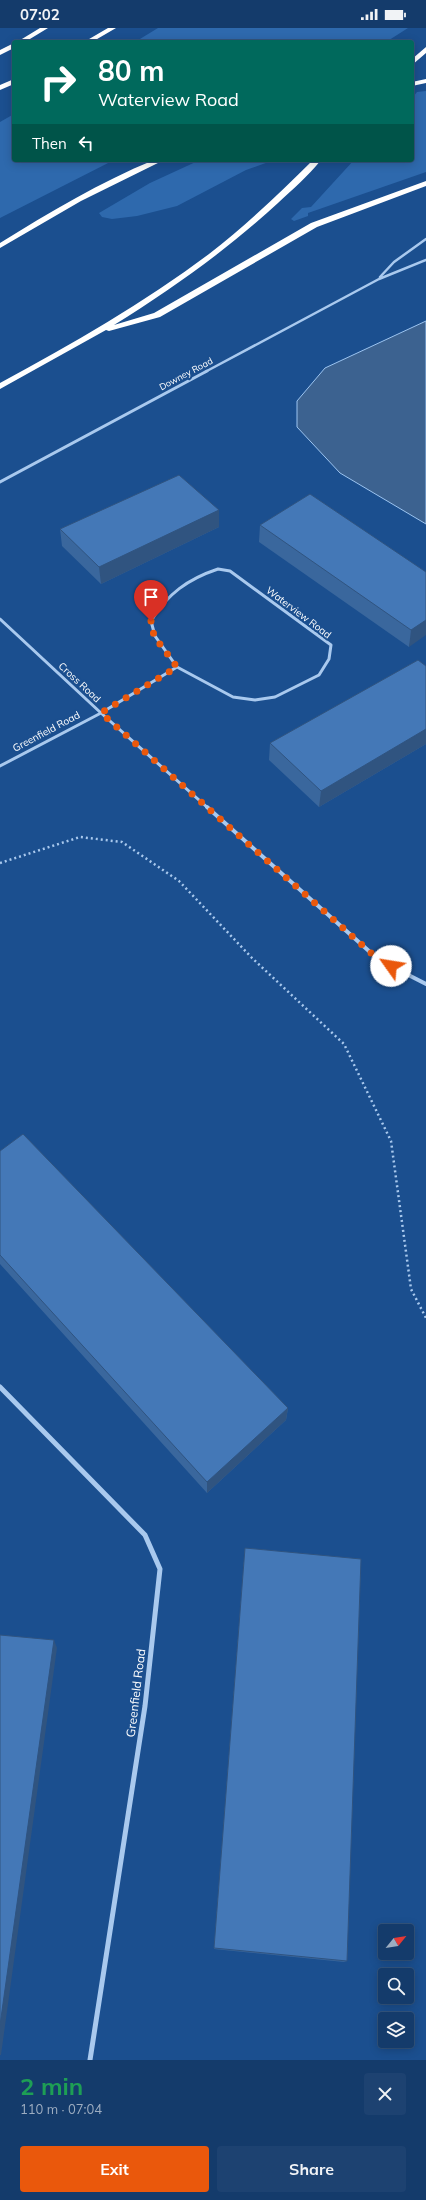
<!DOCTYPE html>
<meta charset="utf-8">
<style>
body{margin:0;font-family:Mulish,sans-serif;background:#1d4271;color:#f1f3f6;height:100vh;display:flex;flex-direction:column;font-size:15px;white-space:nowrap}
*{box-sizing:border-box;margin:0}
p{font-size:13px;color:#9dadc1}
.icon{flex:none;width:22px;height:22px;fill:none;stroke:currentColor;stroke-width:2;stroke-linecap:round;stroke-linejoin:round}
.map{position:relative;height:2032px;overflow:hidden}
.side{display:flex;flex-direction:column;background:#143b6b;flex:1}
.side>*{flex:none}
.banner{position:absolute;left:12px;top:12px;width:402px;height:122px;border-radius:4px;box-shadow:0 2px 10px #0003,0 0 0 1px #33557e;background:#00695c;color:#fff;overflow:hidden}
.needle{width:26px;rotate:60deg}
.buttons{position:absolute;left:378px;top:1896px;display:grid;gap:8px}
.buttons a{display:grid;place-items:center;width:36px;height:36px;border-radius:4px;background:#143b6b;box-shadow:0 2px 10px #0003,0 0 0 1px #33557e;font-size:20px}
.pin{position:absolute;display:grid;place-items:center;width:34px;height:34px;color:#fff;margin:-41px -17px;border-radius:50% 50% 50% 0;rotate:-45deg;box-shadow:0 0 4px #0007}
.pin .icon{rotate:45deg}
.me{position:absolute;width:44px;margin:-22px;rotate:302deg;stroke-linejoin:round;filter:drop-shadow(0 0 3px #0008)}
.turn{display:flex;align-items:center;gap:14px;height:84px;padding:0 20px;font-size:18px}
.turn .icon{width:52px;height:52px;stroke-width:2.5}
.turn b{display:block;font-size:28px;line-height:34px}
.then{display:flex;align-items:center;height:38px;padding:0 20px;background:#0003;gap:8px;font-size:15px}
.round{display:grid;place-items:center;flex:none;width:42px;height:42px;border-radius:4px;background:#1d4271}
.headline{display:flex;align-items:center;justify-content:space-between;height:68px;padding:0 20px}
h1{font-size:24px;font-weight:700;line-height:30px;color:#1e9e55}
.cta{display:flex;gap:8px;margin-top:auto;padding:8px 20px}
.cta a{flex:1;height:46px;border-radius:4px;background:#ea580c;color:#fff;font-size:16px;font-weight:700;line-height:46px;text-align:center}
.cta a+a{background:#1d4271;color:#f1f3f6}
.status{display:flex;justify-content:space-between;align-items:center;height:28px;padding:0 20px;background:#143b6b;direction:ltr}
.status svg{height:11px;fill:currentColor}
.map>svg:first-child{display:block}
</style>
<div class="status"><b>07:02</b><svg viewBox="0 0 49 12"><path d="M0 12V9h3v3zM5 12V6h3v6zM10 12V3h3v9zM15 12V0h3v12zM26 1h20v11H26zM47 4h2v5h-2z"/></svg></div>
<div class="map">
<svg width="426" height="2032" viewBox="0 0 426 2032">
<rect width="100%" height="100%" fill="#1b4f8f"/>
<path fill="#2e69ad" d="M158,0H408L386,14H135Z
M426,63V144L308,185V188L294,193L291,191L302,180L311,179L354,132H412V70L417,64Z
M14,86V132H114L0,190V94Z
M200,132H274L246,142L177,178L137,188L112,191L102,189L99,185L150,155Z"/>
<path fill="#3c6290" stroke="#9cc4f0" d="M426,293V496L340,445L297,399V373L325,340Z"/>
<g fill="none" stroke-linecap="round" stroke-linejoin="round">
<path stroke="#a9c9ee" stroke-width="2.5" stroke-dasharray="2 3" stroke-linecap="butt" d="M0,835L80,809L122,814L179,853L252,930L344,1016L391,1113L411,1261L426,1290"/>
<path stroke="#a9c9ee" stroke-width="2.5" d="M380,249L394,234L426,211
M205,344L379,251L426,232"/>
<path stroke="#a9c9ee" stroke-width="3" d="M0,454L207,343
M218,541L230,543L331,617L329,631L319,647L275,669L255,672L233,669L177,639L155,608L151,593C167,566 188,551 218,541Z
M0,591L101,685L208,780
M0,738L101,685L177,639"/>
<path stroke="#a9c9ee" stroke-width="4" d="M207,779L379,932L426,956"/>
<path stroke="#a9c9ee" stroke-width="5" d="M0,1359L145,1507L160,1541L145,1678L90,2032"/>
<path fill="#fff" fill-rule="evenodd" d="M40,0H48L25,14H17Z
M108,0H116L92,14H84Z
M14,15V20L0,27V22Z
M426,19V25L412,37V31Z
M14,51V56L0,62V57Z
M426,51V55L412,58V54Z
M154,132H164L81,173L0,220V215C50,184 100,154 154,132Z
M313,132H321C308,148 292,162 278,175C227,222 172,261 114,297L154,285L311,195L426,153V158L317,199L160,289L109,303L106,302L0,361V355C72,316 144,275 209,226C246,197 280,165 313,132Z"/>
</g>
<path fill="#3a679d" d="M260,497L426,544L409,619L259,514Z
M219,499L101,556L62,518L60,501Z
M426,638V716L319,779L269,732L270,715Z
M0,1123L288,1380L286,1392L207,1465L0,1236Z
M245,1520L347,1933L344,1934L214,1921Z"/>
<path fill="#305480" d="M219,482V499L101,556L99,539Z
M426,592V607L409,619L411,602Z
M426,701V716L319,779L321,763Z
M288,1380L286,1392L207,1465V1454Z
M54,1612L57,1620L1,2027H0V1997Z"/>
<path fill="#4478b7" stroke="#305480" d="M179,447L219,482L99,539L60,501Z
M310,466L426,544V592L411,602L260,497Z
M418,632L426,638V701L321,763L270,715Z
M23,1106L288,1380L207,1454L0,1227V1123Z
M245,1520L361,1531L347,1933L214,1920Z
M0,1607L54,1612L0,1997Z"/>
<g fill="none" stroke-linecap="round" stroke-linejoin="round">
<path stroke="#ea580c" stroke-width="7" stroke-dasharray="0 12.6" d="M151,593L154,608L177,639L101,685L379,932L391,938"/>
</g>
<g text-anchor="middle" stroke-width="4" stroke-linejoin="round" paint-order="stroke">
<g font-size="9" fill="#fff" stroke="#1b4f8f">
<text transform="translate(186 346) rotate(-28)" y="3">Downey Road</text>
</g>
<g font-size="10" fill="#fff" stroke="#1b4f8f">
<text transform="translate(299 584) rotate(37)" y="4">Waterview Road</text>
<text transform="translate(80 654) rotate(43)" y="4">Cross Road</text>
<text transform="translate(46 703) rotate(-28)" y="4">Greenfield Road</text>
</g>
<g font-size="12" fill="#fff" stroke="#1b4f8f">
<text transform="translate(136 1665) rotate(-83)" y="4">Greenfield Road</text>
</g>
</g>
</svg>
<div class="buttons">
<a><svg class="needle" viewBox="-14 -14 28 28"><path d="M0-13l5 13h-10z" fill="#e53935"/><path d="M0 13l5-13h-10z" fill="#9dadc1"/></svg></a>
<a><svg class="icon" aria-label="search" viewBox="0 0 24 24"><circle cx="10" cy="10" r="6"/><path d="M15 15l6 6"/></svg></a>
<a><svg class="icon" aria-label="layers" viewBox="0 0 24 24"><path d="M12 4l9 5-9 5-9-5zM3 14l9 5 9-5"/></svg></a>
</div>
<div class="pin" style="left:151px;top:593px;background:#d93025"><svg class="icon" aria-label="arrive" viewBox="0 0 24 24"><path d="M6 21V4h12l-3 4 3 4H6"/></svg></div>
<svg class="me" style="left:391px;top:938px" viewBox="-20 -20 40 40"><circle r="19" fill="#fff"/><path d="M0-13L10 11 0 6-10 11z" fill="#ea580c"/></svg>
<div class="banner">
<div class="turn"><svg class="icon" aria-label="right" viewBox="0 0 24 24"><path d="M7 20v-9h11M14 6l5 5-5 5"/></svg><div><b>80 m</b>Waterview Road</div></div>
<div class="then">Then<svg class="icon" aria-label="left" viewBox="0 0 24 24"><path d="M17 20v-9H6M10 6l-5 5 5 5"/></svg></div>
</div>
</div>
<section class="side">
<div class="headline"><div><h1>2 min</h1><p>110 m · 07:04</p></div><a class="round"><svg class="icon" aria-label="close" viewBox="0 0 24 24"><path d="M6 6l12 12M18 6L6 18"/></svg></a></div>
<div class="cta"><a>Exit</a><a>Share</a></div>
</section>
